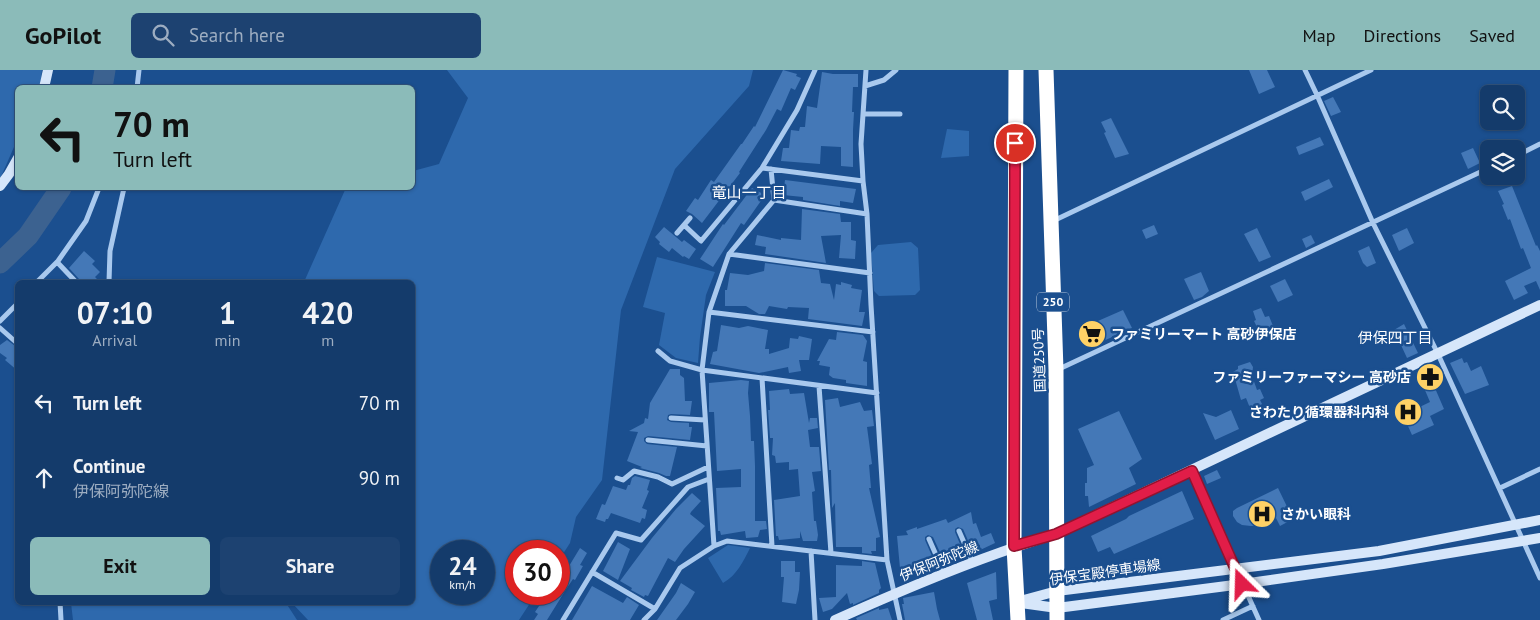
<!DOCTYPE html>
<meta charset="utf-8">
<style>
body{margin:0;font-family:"PT Sans","Noto Sans JP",sans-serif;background:#1d4271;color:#f1f3f6;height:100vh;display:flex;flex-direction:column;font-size:19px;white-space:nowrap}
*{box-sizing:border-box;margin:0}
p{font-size:16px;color:#9dadc1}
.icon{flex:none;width:28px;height:28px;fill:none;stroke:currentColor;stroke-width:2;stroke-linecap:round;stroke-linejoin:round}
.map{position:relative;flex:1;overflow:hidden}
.drawer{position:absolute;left:15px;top:210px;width:400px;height:325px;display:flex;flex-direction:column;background:#143b6b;border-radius:8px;box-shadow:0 1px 4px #0004,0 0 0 1px #33557e}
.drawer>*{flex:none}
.hud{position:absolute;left:15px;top:15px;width:400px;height:105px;border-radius:8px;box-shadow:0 1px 4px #0004,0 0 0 1px #33557e;background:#8bbbb9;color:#111;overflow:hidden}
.tools{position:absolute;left:1480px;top:15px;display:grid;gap:10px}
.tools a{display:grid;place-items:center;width:45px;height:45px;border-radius:8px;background:#143b6b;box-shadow:0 1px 4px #0004,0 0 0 1px #33557e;font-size:25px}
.speed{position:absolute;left:430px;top:470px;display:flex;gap:10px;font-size:25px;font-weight:700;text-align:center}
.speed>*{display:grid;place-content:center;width:65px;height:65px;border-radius:50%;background:#143b6b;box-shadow:0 1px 4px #0004,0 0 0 1px #33557e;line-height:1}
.speed small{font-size:12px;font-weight:400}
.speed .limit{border:8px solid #d22;background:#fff;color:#111}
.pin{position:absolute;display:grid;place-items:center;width:42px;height:42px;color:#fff;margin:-21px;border:2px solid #fff;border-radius:50%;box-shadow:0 1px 5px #0007}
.me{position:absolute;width:55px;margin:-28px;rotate:338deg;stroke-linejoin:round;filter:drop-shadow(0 0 4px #0008)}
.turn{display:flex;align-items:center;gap:18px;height:105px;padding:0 15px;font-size:22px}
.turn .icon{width:65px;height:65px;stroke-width:2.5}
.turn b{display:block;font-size:35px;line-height:42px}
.eta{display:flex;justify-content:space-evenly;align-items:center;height:85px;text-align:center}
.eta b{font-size:30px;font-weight:600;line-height:35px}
.primary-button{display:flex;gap:10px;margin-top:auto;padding:10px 15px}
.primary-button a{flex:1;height:58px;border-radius:8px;background:#8bbbb9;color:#111;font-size:20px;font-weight:600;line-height:58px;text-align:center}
.primary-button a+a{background:#1d4271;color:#f1f3f6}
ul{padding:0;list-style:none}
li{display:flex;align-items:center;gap:15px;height:75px;padding:0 15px}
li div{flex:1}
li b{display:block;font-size:19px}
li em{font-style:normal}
header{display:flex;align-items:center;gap:30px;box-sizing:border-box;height:70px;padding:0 25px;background:#8bbbb9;color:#111}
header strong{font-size:24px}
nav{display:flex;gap:28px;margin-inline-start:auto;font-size:18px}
.search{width:350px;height:45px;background:#1d4271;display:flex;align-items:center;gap:12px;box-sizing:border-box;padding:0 18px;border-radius:8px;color:#9dadc1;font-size:19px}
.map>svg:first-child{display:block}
</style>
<header>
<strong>GoPilot</strong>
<div class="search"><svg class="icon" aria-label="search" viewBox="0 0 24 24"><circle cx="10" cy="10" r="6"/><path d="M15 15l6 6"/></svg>Search here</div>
<nav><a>Map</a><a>Directions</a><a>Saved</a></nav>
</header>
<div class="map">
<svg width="1540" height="550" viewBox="0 0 1540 550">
<rect width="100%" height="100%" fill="#1b4f8f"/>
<path fill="#2e69ad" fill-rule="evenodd" d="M0,0H42L40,17L18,18L17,70L0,109Z
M447,0H753L749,16L675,99L621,240L602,410L576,447L570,473L559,490V481H516V524H536L519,550H308L292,533L412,532V212H304L345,120L352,118H412L413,101L439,94L468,28ZM484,481V524H441V481Z
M947,59L969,61V86L941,88Z
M911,172L918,178L920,220L915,225L879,226L874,221L871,183L878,175Z
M657,187L715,202L706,225L700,267L698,293L676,288L659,275L665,243L643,237Z
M728,475L750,478C743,492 737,505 723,513L708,488Z
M71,533H286L297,550H73Z"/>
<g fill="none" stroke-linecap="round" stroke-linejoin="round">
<path stroke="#3c6290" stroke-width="21" d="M102,18L105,0
M0,193L28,166L61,118"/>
</g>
<path fill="#4478b7" d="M783,0L797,4L796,6L801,8L795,20L791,18L781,41L777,39L766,60L739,102L740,103L702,153L692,144L686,141L695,128L698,130L711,110L714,112L741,74H742L754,56L755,57Z
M1249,0H1267L1275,17L1259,24Z
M822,2L833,4H858V17H853L852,42H854L853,60V97L841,96V77L821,76L820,94L781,91L783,78H789L791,60L799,61L800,57H805L807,36L817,38Z
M1333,27L1341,42L1331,46L1324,31Z
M1111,48L1129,84L1115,88L1104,63L1106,62L1101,52Z
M1320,67L1324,75L1299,85L1296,77Z
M1473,78L1480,93L1468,99L1461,83Z
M1329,109L1333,117L1305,131L1301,122Z
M785,110L856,119L853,133L840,131V136L803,130V127L783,125Z
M1512,116L1536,176L1537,175L1540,181V220L1536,211L1524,216L1528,223L1514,230L1505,211L1531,198L1523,178L1521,179L1510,149L1508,150L1502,135L1504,134L1498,121Z
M752,118L765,125L744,155L741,153L713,197L700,189L723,154L724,155Z
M802,139L840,144L841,152H851V170L856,171L855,189L839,188L841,165L821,166L826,193L765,184L766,177L755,175L757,165L781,170V168L801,170Z
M1154,155L1158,164L1146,169L1142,160Z
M664,157L682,172L684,170L696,179L689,189L684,186L683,187L672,178L669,182L659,174L660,172L655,167Z
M1257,158L1271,187L1259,192L1244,164Z
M1407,158L1414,173L1399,181L1392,165Z
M1311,165L1315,173L1306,178L1302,169Z
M1369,176L1376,193L1367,197L1363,193L1358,181Z
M84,181L95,191L92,194L100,202L95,207L100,212H80L79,209L69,198Z
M765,193L819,200L821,213L830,214L834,230L836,214L841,215V212L852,215L851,218L862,220L859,242H865L862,256L808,249L809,238L788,237L787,239L769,236L765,244H759L746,236H725V220H727L730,203L748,205L764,201Z
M1201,202L1209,221L1202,227L1194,230L1184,209Z
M1285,209L1293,225L1278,232L1270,216Z
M1261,238L1265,247L1269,246L1273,256L1259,261L1254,251L1256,250L1253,241Z
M1123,240L1132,258L1099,273L1091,254Z
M1404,254L1418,283L1407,288L1394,260Z
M721,255L739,258L748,256L768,260L765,279H769V284L789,278L790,268L798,269L799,266L812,269L809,290H799L801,301L789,303L788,297L759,303L710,294L713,282L717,281Z
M837,262L863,265L867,271L863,291L867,292V316L846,313V310L833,308L829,305L830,297L819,295L820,291H817L829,269L836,270Z
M7,270L18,278V301L5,290L7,288L0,283V275Z
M1462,288L1464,293L1467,292L1471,301L1481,296L1489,315L1465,324L1450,293Z
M1250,292L1253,297L1252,306L1257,320L1260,319L1264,328L1260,330L1262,334L1260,336L1261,339L1252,343L1246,328L1241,330L1233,302L1238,299V296Z
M670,299H680V305L684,308L685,331H692L690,345L671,344L668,345L667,350L671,352L689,353V357H692L690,370L648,366L644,368V371L647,374L677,377L670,406H666L659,403L640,398L642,397L627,391L638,362L629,361L644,353L645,348L648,349L650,333Z
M1428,302L1444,339L1430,346L1434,355L1412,365L1403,345L1430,332L1419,306Z
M741,310L749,311L748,323L750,346L751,371H754L755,396V451H766L767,459L760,460L758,467L746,468L745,461L721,465L720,461H718L716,418L741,417V399L717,401L714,342H709V313Z
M789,319L790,324L804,323L809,353L810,348H817L818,358L808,360L810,377H819L821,401L812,402L815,421L812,422L814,451H816L818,465L817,471H803L800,461V468L779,470L778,466H776L774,430L800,426L798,399L789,400V392L776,393L775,386L772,385L773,368H770L768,340H770L769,321Z
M838,328L840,337L860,332L864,341L872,340L874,356L867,357L872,394L869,395L871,418H869L880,467L876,468V481H871L872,484L862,483V477H836L835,433L832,438L831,400H829L825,330Z
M1231,340L1239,359L1215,370L1203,343L1216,347Z
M1119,341L1142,389L1129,398L1136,414L1089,437L1088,426H1085V413H1087V398L1094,395L1078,359Z
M1217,400L1221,408L1207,414L1204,406Z
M635,406L650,410L647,420L649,421L642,438L647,440L645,449L642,448L640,453L611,443L608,449H606L605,452L596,449L602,434L605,435L613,416L626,420L628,415H630L632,408Z
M1278,418L1293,449L1280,456L1276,448L1260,455L1251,456L1242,455L1237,452L1233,446V441L1237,438Z
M1182,421L1194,449L1114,484L1110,477L1098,482L1091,466L1126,449L1129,446Z
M692,423L701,431L691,442L690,444L705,456L684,479L675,492L668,488L648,526L645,525L644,527L631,520L632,518L620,511L652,468L676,439Z
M971,442L973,454L976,453L981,467L991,463L995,473L976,482V480L973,482L963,459L958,457L955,459V462L965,486L957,490L955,484L943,489L933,467L928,465L925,467V470L935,493L901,509L897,466L908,465L906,461L917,457V459L946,449L948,453Z
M618,472L630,479L618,510L603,501Z
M580,478L587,483L580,495L583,496L575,510L573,509L565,521L547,550H534L538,544L535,542L547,524H559V503L563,506Z
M781,491H795V502H800L799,520L796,534L782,532L784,507H781Z
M862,491L875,493L881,518L879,520V523L853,535V533L850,534L847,523L832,539L823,542L819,528L836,527V495L862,496Z
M996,502L997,529L989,531L993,550H977L967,513Z
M681,513L695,522L688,534L676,550H657L676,523Z
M592,516L623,533L627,527L639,535L630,550H572Z
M934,522L937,539L940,550H905L902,534H904L903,528Z
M879,538V540L888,538L892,550H857L856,548Z"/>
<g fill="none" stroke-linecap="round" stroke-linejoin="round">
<path stroke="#a9c9ee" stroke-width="5" d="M866,0L861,74L863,111L867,144L871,235L887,490L900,550
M1305,0L1317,25L1373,153L1438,284L1540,508
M865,16L884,10L896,0
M137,18L139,0
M863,44H900
M1516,86L1540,74
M762,98L863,111
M774,130L867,144
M1053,151L1371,0
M684,155L701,171L762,98L797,40L815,0
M677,163L690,148
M729,184L870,203
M57,192L76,212
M37,212L58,191L86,151L99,118
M109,212L110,181L124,118
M709,242L873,262
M0,251L18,233
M0,258L18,274
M658,281L670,291L702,300L877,323
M1059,299L1489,98
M762,308L772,476
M819,316L831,483
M671,348L705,350
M648,370L707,376
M1192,401L1259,550
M617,408L623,410L634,401L658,407L672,414L708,397
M1500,418L1540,399
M959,461L973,493
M929,469L944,503
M714,476L702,300L709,242L729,184L774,130L771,99
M811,481L815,550
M592,502L655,539
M60,532L61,550
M563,550L616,463L641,470L688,417L709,409
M644,550L655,539L680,498L714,476L727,471L887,490
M1223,550L1253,536"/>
<path stroke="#d6e6fa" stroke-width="10" d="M44,18L48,0
M0,116L9,104L18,88
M1017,532L1057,521L1379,481L1540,450
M1021,533L1057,538L1242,514L1383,494L1540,468
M835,550C907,518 980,487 1056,464L1540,235"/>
<path stroke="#fff" stroke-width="15" d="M1016,0L1014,477L1018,550
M1046,0L1056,300L1057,550"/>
</g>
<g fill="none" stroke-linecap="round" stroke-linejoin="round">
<defs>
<path id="route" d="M1015,73L1014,476L1056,464L1192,401L1242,514"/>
</defs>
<use href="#route" stroke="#92132f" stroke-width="12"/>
<use href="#route" stroke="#e11d48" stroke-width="9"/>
</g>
<defs>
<symbol id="supermarket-disc" viewBox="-11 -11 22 22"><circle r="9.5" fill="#ffd166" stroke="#1b4f8f"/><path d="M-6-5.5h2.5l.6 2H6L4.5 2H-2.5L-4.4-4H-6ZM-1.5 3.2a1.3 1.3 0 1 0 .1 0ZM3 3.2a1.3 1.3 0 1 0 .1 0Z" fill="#111"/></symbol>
<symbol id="pharmacy-disc" viewBox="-11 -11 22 22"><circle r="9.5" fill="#ffd166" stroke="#1b4f8f"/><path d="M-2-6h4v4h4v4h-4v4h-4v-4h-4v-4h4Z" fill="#111"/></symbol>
<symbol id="hospital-disc" viewBox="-11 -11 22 22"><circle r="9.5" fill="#ffd166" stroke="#1b4f8f"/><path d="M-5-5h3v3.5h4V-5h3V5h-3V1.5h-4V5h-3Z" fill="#111"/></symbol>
</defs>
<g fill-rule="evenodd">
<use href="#supermarket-disc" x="1076" y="248" width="32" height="32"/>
<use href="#pharmacy-disc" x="1414" y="291" width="32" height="32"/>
<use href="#hospital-disc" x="1392" y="326" width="32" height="32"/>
<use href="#hospital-disc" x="1246" y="428" width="32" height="32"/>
</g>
<g text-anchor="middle" stroke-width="5" stroke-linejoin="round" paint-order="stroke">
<rect fill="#1b4f8f" stroke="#bbcadd" stroke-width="1" x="1037" y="222.5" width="32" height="19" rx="4"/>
<g font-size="12" font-weight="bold" fill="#fff">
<text x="1053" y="236">250</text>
</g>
<g font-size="14" font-weight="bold" fill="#fff" stroke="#1b4f8f" text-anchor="start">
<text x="1111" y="269">ファミリーマート 高砂伊保店</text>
<text x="1411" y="312" text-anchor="end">ファミリーファーマシー 高砂店</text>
<text x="1389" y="347" text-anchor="end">さわたり循環器科内科</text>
<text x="1281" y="449">さかい眼科</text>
</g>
<g font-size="14" fill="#fff" stroke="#1b4f8f">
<text transform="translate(1039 290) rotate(-92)" y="5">国道250号</text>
<text transform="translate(939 491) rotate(-22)" y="5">伊保阿弥陀線</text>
<text transform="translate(1105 502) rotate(-8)" y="5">伊保宝殿停車場線</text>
</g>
<g font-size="15" fill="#fff" stroke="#1b4f8f">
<text x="749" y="128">竜山一丁目</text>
<text x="1395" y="273">伊保四丁目</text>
</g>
</g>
</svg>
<div class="tools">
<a><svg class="icon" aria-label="search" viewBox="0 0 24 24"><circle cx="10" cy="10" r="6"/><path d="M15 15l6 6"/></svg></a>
<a><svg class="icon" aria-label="layers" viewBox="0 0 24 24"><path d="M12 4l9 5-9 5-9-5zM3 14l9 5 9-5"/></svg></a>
</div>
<div class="speed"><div>24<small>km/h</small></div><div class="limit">30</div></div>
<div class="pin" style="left:1015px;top:73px;background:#d93025"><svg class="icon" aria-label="arrive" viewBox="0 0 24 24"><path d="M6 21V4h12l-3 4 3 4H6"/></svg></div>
<svg class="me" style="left:1242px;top:514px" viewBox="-20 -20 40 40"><path d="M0-17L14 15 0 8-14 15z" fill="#e11d48" stroke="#fff" stroke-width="4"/></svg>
<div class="hud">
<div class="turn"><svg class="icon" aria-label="left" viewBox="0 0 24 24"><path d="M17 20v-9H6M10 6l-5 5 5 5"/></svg><div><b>70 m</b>Turn left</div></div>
</div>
<section class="drawer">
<div class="eta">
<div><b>07:10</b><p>Arrival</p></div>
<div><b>1</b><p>min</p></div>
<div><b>420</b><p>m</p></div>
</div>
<ul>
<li><svg class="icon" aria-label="left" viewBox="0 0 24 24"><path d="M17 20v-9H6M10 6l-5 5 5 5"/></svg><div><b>Turn left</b></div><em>70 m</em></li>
<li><svg class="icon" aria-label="ahead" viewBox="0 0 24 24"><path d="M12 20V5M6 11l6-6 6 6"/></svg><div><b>Continue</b><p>伊保阿弥陀線</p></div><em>90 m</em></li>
</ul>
<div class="primary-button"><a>Exit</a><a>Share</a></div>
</section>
</div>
